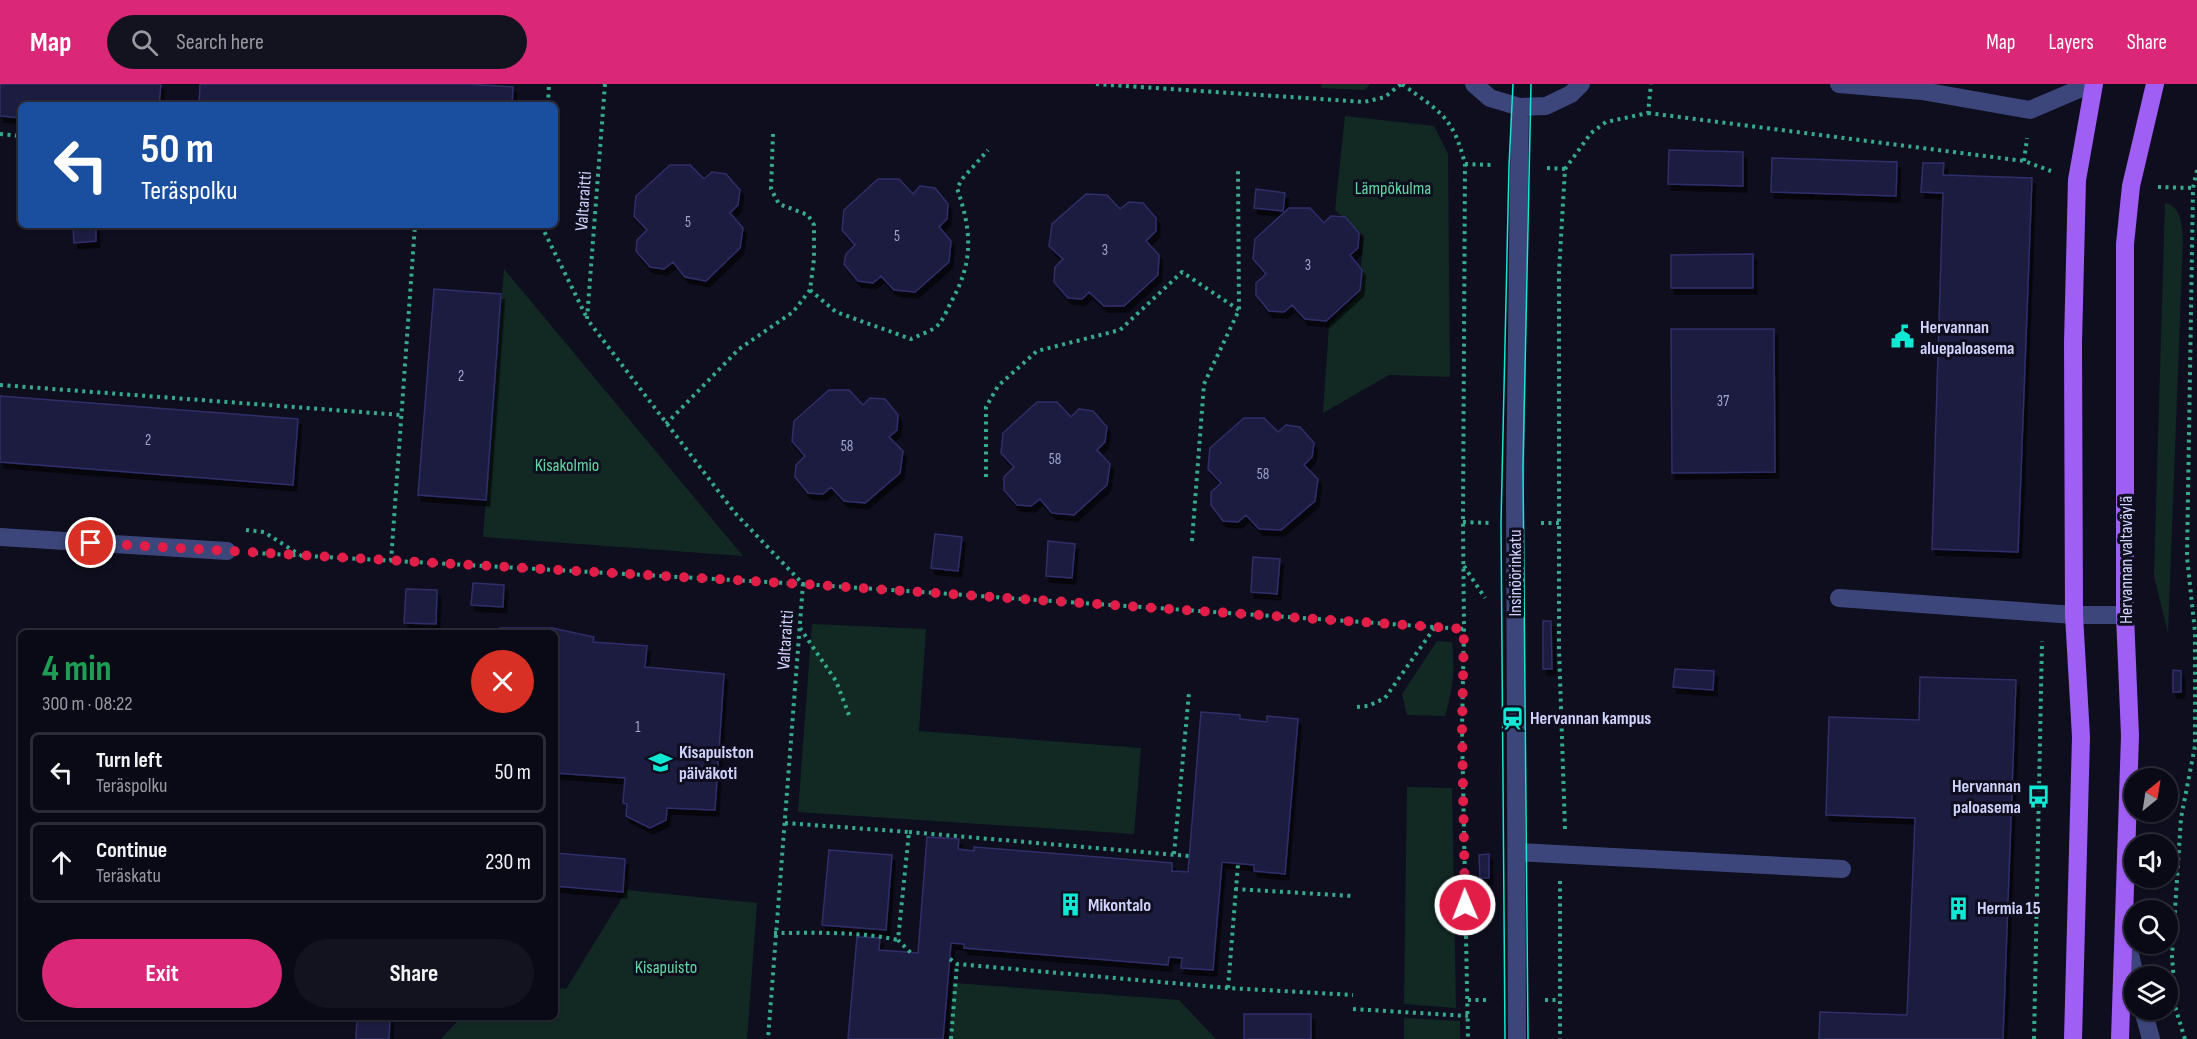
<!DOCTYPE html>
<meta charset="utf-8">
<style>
body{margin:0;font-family:"Sofia Sans Condensed",sans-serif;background:#131320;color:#f1f3f6;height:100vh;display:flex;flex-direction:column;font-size:22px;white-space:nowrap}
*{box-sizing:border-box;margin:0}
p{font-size:20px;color:#999aa1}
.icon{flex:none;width:33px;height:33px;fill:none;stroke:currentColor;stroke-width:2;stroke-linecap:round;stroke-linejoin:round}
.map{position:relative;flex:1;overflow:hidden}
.side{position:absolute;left:18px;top:546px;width:540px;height:390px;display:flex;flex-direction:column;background:#0a0a17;border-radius:9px;box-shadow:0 2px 4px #0004,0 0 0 2px #2a2b36}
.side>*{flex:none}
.guide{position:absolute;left:18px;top:18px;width:540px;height:126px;border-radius:9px;box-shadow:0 2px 4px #0004,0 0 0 2px #2a2b36;background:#1a4fa0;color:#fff;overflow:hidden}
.needle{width:39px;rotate:30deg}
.tools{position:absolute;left:2124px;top:684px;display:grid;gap:12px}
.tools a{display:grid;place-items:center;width:54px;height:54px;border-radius:50%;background:#0a0a17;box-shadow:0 2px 4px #0004,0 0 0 2px #2a2b36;font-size:30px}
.pin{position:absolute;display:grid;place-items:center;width:51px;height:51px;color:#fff;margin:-26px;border:3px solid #fff;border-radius:50%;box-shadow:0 2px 6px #0007}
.me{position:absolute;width:66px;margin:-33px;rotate:359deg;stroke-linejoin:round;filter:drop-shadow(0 0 4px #0008)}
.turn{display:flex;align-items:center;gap:21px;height:126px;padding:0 24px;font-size:27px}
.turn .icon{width:78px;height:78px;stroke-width:2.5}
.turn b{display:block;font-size:42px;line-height:51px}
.round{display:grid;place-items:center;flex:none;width:63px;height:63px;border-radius:32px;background:#131320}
.overview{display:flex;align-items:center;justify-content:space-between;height:102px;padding:0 24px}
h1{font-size:36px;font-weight:700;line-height:45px;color:#1e9e55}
.primary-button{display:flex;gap:12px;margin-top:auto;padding:12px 24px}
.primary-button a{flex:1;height:69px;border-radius:36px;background:#db2777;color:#fff;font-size:24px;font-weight:700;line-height:69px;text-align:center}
.primary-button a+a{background:#131320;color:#f1f3f6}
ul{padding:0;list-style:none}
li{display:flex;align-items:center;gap:18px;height:81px;margin:0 12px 9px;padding:0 12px;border:3px solid #2a2b36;border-radius:9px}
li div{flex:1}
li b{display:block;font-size:22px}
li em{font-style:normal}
header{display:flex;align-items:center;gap:36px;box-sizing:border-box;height:84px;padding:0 30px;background:#db2777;color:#fff}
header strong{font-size:28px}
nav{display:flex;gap:33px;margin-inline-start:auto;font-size:21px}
.search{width:420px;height:54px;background:#131320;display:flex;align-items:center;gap:15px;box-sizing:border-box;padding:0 21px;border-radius:33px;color:#999aa1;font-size:22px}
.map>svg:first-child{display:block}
</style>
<header>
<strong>Map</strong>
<div class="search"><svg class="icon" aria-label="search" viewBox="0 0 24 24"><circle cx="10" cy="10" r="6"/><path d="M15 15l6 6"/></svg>Search here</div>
<nav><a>Map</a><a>Layers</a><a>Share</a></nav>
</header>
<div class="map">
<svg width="2197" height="955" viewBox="0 0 2197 955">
<defs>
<filter id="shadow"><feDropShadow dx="3.5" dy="6" stdDeviation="0" flood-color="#0009"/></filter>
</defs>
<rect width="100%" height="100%" fill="#0e0e1f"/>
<path fill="#122923" d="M1322,0H1370L1365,6L1321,4Z
M1345,32L1434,42L1448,70L1450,293L1389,291L1323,329L1329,241L1358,212L1364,152L1335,126Z
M2165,119C2188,123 2182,163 2182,181L2168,549L2154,492Z
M504,185L713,436L743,472L483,453Z
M812,540L926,545L919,647L1141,664L1134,750L798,728Z
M1437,557L1452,558C1455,586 1453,605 1445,632L1407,631L1402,610Z
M1407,703L1452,704L1456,924L1404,920Z
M627,806L757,819L747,955H441L461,933H555V904L566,905Z
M954,899L1179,916L1216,955H950Z
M1404,934L1460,937V955H1404Z"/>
<path fill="#1c1b3f" stroke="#2f2f69" stroke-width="1.5" filter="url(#shadow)" d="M0,0H161L159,21H21V34L0,32Z
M200,0H468L513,3L512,21H199Z
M1669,66L1743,68V102L1668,100Z
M1772,74L1897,78L1896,112L1771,108Z
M1923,79H1944L1943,91L2032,94L2018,468L1932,465L1943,109L1921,108Z
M670,81H690L704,95L712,88L726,90L740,106L738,121L730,129L743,144L740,164L706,197L685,193L673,178L664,185L650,183L636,167L637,156L647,146L634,132L636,112Z
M878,95H899L913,110L920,102L935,104L948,120L947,135L939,143L951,157L949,178L915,208L894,206L881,192L873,199L858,197L844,180L846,170L855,161L842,146L844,126Z
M1256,105L1285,109L1283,127L1254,124Z
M1086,110L1107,111L1120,125L1129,118L1143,119L1156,134V147L1146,157L1159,171L1158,191L1124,222H1104L1089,208L1082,215L1068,214L1054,198L1055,183L1063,175L1049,162L1052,140Z
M1289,124H1310L1324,139L1331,132L1345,133L1359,149L1358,164L1350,171L1362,186L1360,206L1326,237L1305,235L1292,221L1284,228L1269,227L1256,211V199L1266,190L1253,175L1255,155Z
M73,141H96V157L74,159Z
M1753,170V204H1671V171Z
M434,205L501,210L486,416L418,411Z
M1671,245H1774L1775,388L1672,389Z
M829,306H849L863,321L870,314L885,315L898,331L897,346L889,353L903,367L900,389L865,419L844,417L831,403L823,410L808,409L795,393L796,381L805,372L792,357L794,337Z
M0,312L298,335L293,401L0,378Z
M1037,318H1057L1071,333L1079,325L1093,327L1107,343L1105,358L1097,366L1110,380L1107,401L1074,431L1052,429L1040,415L1031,422L1017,421L1004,406V393L1014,383L1001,369L1003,349Z
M1244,334H1264L1278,348L1286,341L1300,343L1314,359L1312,373L1304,381L1318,395L1315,417L1281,446L1259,445L1246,431L1238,438L1223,437L1211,421V408L1221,399L1208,385L1210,364Z
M935,450L962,453L958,487L931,484Z
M1048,457L1075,460L1072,494L1046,492Z
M1253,473L1280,475L1277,510L1251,508Z
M473,499L504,501L503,523L471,521Z
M406,505L437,506L436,540L404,539Z
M1543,537H1551L1552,585H1543Z
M500,544H552L594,553L593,558L647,562L645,583L724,590L715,726L667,724L666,736L650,744L626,732L627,720L623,719L625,694L555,689V549H499Z
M1675,585L1714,587L1713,606L1673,603Z
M2173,586L2181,587V608H2173Z
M1920,593L2016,596L2003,955H1819L1820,928L1907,931L1915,734L1826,731L1829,633L1919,636Z
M1201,628L1240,631V635L1267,638V632L1298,635L1285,790L1254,787V781L1222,778L1213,886L1181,884L1182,874L1169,873L1168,881L964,864V860L951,859L943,955H848L857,853L880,854L879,866L918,869L927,753L959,755L958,765L974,767V763L1172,779V787L1188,788Z
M829,766L892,771L886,846L822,841Z
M555,769L625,775L623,808L555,802Z
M1489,770V794H1480L1479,771Z
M1244,930H1311V955H1244Z
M357,933H390L389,955H356Z"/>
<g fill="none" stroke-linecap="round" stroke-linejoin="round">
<path stroke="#36aa8c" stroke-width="4" stroke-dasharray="3 4.5" stroke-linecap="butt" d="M605,0L587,235L735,429L803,500L768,955
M1096,0L1364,18L1385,13L1401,0
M1402,0C1440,28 1453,32 1465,80L1463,438L1464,545L1462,645L1468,955
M548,21L549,0
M1648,29L2024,77L2051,87
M0,50L21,52
M2024,77L2027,54
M1465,80L1491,81
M1547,84L1565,85
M2158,103L2193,104
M543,141V145L587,234
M810,206L836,228L911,255C919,251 933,247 939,240C944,234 947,226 950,220C974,178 972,148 957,104L963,94L988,66
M0,301L401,331
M666,340L739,265L793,228L810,206L814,175V141L808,131L779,120L771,105L773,50
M986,393V323L998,302L1037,267L1120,246L1182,188L1239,226
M1463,438L1489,439
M1541,439H1560
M246,446L264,448L300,471
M1192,457L1204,300L1239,226L1238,85
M255,469L803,500L1464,545
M391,477L415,141
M1464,482L1485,514
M800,544L836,597L849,631
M1357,623L1368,622L1385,614L1435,543
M785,739L909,748L898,856L911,869
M1565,745L1559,564V188L1565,85L1591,49L1606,38L1648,29L1651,0
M909,748L1189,772
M1174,770L1189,609
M1560,797V955
M1235,805L1353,812
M774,849C816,849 857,847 898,856
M950,875L957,880L1228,904L1353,911
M1228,904L1238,780
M1468,916H1490
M1545,916H1559
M1353,925L1468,932
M951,955L957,880
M2034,955L2042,557
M2185,955L2176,926L2172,872L2181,734L2195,662V548L2187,473L2193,104L2197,86"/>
<path stroke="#3c467b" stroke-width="18" d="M1474,0L1490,14L1520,23L1546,22L1571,10L1581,0
M1839,0L1922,7L2030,26L2091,0
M0,453L227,467
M1839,514L2074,531H2125
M1517,768L1842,785
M2126,853L2135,892
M2143,926L2151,955
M1517,955L1515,403L1520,23"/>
<path stroke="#9f5ef4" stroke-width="18" d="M2073,955L2081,653L2074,531L2073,259L2077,96L2094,0
M2120,955L2130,652L2125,531V160L2131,102L2155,0"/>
<path stroke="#0fe8d3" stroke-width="1.5" d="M1505,955L1501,439L1509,82L1513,0
M1528,955L1523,382L1531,0"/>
</g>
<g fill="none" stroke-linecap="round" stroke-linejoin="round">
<path stroke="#e11d48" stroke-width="10" stroke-dasharray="0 18" d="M91,459L802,500L1464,545L1462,645L1465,821"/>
</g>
<defs>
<symbol id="civic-bare" viewBox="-9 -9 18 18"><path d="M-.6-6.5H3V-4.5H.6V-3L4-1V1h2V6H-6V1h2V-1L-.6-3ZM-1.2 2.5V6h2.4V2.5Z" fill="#0fe8d3" stroke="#0e0e1f" stroke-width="2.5" paint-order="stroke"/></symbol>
<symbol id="station-bare" viewBox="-9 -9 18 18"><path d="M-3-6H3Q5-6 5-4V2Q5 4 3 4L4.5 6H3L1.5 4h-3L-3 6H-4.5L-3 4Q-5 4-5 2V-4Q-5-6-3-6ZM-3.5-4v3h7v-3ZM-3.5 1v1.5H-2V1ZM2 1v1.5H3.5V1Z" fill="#0fe8d3" stroke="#0e0e1f" stroke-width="2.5" paint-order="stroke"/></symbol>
<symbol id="school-bare" viewBox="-9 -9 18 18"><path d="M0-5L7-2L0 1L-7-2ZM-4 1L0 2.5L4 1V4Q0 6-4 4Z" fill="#0fe8d3" stroke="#0e0e1f" stroke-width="2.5" paint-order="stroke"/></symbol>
<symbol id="bus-bare" viewBox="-9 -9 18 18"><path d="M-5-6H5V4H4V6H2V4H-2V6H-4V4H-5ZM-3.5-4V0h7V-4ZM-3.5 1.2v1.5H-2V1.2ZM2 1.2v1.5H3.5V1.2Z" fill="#0fe8d3" stroke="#0e0e1f" stroke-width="2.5" paint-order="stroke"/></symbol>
<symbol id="building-bare" viewBox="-9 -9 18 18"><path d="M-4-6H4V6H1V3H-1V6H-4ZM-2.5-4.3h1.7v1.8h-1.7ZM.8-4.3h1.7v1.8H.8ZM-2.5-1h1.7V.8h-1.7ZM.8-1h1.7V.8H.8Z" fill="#0fe8d3" stroke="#0e0e1f" stroke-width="2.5" paint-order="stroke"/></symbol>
</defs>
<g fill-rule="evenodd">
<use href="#civic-bare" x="1886" y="236" width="33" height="33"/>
<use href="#station-bare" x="1496" y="618" width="33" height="33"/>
<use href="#school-bare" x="644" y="662" width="33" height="33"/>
<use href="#bus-bare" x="2022" y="696" width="33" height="33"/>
<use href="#building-bare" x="1054" y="804" width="33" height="33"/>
<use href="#building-bare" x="1942" y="808" width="33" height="33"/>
</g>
<g text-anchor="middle" stroke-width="6" stroke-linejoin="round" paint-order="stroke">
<g font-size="15" fill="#a2a5cd">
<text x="688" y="143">5</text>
<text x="897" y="157">5</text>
<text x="1105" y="171">3</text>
<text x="1308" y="186">3</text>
<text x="461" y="297">2</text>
<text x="1723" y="322">37</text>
<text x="148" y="361">2</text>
<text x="847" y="367">58</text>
<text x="1055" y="380">58</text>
<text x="1263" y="395">58</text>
<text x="638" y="648">1</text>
</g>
<g font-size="18" fill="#61d6a2" stroke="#0e0e1f">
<text x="1393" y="110">Lämpökulma</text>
<text x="567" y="387">Kisakolmio</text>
<text x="666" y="889">Kisapuisto</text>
</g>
<g font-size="18" fill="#cfd3fc" stroke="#0e0e1f">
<text transform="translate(583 117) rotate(-86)" y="6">Valtaraitti</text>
<text transform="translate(2126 476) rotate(-90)" y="6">Hervannan valtaväylä</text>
<text transform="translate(1515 489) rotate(-90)" y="6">Insinöörinkatu</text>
<text transform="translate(785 556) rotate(-86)" y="6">Valtaraitti</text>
</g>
<g font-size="18" font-weight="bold" fill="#cfd3fc" stroke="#0e0e1f" text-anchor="start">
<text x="1920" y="249">Hervannan<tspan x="1920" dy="21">aluepaloasema</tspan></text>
<text x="1530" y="640">Hervannan kampus</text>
<text x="679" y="674">Kisapuiston<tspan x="679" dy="21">päiväkoti</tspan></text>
<text x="2021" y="708" text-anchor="end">Hervannan<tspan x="2021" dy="21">paloasema</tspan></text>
<text x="1088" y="827">Mikontalo</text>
<text x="1977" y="830">Hermia 15</text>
</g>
</g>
</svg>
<div class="tools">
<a><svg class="needle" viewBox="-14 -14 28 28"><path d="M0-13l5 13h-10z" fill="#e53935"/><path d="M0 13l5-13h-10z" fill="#999aa1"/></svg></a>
<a><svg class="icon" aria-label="sound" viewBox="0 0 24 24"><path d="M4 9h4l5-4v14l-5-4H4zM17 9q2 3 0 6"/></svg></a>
<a><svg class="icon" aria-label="search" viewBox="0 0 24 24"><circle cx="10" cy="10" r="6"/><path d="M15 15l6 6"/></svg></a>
<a><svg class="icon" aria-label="layers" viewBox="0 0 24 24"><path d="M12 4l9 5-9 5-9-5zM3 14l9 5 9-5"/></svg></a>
</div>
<div class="pin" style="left:91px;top:459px;background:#d93025"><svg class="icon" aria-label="arrive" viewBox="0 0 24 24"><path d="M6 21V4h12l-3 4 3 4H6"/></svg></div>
<svg class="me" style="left:1465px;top:821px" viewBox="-20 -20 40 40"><circle r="17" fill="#e11d48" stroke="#fff" stroke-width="3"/><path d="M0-11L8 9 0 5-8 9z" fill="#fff"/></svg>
<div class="guide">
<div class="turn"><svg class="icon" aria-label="left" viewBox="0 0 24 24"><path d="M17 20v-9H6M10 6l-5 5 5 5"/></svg><div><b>50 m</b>Teräspolku</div></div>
</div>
<section class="side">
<div class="overview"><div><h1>4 min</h1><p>300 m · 08:22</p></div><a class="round" style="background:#d93025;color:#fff"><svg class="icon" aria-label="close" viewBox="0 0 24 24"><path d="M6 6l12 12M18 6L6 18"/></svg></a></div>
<ul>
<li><svg class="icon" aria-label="left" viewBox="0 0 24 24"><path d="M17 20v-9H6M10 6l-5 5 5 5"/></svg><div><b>Turn left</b><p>Teräspolku</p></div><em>50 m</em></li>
<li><svg class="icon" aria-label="ahead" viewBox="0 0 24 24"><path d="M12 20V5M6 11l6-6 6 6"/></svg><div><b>Continue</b><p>Teräskatu</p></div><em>230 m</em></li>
</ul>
<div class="primary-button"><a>Exit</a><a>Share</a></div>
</section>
</div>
